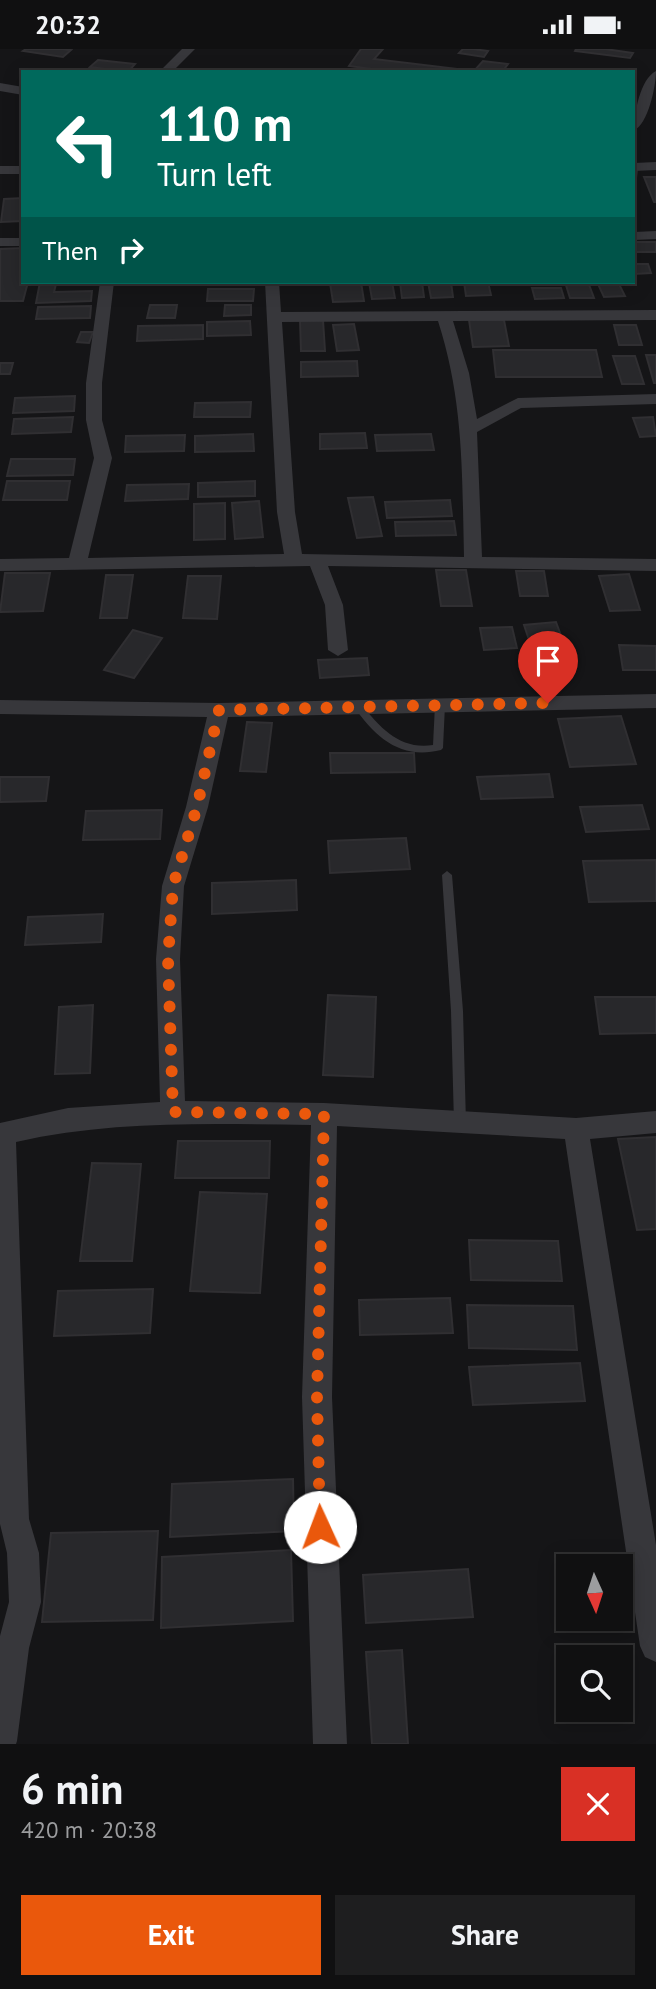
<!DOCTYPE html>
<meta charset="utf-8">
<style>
body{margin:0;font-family:"PT Sans",sans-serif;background:#1e1e1f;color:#f1f3f6;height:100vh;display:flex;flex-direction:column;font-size:26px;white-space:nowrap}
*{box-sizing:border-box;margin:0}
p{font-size:23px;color:#9c9d9f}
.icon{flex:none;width:38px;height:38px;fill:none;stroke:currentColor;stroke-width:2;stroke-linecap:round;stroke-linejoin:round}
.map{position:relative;height:1695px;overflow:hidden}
.drawer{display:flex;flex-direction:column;background:#101011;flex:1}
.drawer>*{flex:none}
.top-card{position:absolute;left:21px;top:21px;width:614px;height:214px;border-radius:0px;box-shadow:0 4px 18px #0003,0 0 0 2px #303031;background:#00695c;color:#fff;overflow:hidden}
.needle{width:46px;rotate:177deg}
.controls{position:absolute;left:556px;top:1505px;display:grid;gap:14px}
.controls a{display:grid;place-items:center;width:77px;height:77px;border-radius:0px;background:#101011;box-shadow:0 4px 18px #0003,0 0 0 2px #303031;font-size:35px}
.pin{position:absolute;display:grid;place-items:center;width:60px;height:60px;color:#fff;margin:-72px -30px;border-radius:50% 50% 50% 0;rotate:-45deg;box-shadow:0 0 7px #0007}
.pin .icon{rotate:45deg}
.me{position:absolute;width:77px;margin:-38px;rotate:358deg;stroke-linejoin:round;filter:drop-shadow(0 0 5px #0008)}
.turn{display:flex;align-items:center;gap:24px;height:147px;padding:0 21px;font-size:32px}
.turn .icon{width:91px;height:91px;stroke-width:2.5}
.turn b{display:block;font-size:49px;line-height:60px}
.then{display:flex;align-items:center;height:66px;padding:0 21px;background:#0003;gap:14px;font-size:26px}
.round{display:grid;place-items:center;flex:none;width:74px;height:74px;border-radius:0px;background:#1e1e1f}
.overview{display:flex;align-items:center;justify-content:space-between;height:119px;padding:0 21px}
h1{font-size:42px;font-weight:800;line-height:52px}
.button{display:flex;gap:14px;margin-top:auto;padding:14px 21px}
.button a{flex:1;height:80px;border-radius:0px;background:#ea580c;color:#fff;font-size:28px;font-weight:800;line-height:80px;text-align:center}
.button a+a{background:#1e1e1f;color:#f1f3f6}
.status{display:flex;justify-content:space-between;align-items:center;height:49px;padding:0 35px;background:#101011;direction:ltr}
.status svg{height:19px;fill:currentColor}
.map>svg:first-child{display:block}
</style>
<div class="status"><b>20:32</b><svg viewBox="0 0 49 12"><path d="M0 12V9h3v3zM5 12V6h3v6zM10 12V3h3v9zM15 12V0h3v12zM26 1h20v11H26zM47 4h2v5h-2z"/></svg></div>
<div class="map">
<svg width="656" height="1695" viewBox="0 0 656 1695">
<rect width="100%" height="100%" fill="#151517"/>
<path fill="#28282b" stroke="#302f32" stroke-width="2" d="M26,0H62L71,1L63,8L23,2Z
M361,0H383L374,10L474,22L483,12L508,15L502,23H395L349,17Z
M463,0H473L488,2L484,8L459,4Z
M576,0H605L633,4L630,9L575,2Z
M98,11L135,15L128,23L90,18Z
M644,128H656V153H654Z
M23,149V172L1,173L4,150Z
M634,193H656V203H635Z
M23,199V233H28L23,252H0V200Z
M634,215H648L651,224L634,225Z
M40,233H92L56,235L54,243L92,242L91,252L36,254Z
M204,233H253V235L204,236Z
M361,233L364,252L333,253L330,234Z
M369,233H392L395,249L372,250Z
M400,233H422L424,248L402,249Z
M428,233H451L453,248L431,249Z
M464,233H488L491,246L466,247Z
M565,233H588L594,249H570Z
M597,233H618L625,247L604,248Z
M532,239H561L564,249L535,250Z
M208,240H254L253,252H207Z
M150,256H177L175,269H147Z
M225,256H251V266L224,267Z
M91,257L90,269L36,270L38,258Z
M300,271H323L325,302H301Z
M469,271H504L509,297L473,298Z
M250,272L251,286L207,287V273Z
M354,275L359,301L337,302L333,276Z
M203,276V290L137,292L138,277Z
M614,276H636L642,296H619Z
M81,283H93L89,294L77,293Z
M493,301H596L602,328H496Z
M646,306H656V334H654Z
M613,307H635L644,335H622Z
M357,312L358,327L301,328V313Z
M0,314H13L10,325H0Z
M75,347L74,362L13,364L15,349Z
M251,353L250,368H194L195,354Z
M73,368L71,383L12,385L14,370Z
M653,368L656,387L640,388L633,369Z
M365,384L367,399L320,400V385Z
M253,385L254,402L195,403V387Z
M431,385L434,401L377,402L375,386Z
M185,386L184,402L125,403L126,387Z
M11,410H75L73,426L7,427Z
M7,432H70L67,451H3Z
M255,432V447L198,448V434Z
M189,435L188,450L125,452L127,436Z
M373,448L382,487L357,489L348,449Z
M450,451L452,467L387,469L385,453Z
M259,452L263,488L235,490L232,454Z
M225,454V490L194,491V455Z
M454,472L456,486L396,487L395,473Z
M436,521H466L472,557H441Z
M516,522H544L548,547H520Z
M5,524H50L43,562L0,563Z
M629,525L640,561L610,562L599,527Z
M106,526H133L127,569H100Z
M188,527H221L217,570L183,569Z
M556,573L566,600L533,603L524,576Z
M512,578L517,599L484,601L480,579Z
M133,581L162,589L134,629L104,621Z
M619,596L656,597V621H623Z
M367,609L369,626L320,629L318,611Z
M621,667L636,715L570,718L558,670Z
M247,673L272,674L266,723L240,722Z
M330,704H414L415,723L331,724Z
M549,725L553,748L481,750L477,728Z
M0,728H49L46,752L0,753Z
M642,756L649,780L586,783L580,758Z
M162,761L160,790L83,791L86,762Z
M406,789L410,820L330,824L328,792Z
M656,811V852L589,853L583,812Z
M296,831L297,861L212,865V834Z
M103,865L101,893L25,896L28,868Z
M328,946L376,948L373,1028L323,1026Z
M595,948H656V984L600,985Z
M93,956L90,1024L55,1025L59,958Z
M656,1088V1180L637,1181L618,1090Z
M178,1092H270L269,1129H175Z
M92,1114L141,1115L132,1212H80Z
M200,1143L267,1145L260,1244L190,1242Z
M469,1191L558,1192L562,1232L471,1231Z
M153,1240L150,1284L54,1287L58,1242Z
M450,1249L453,1284L360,1286L359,1251Z
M467,1256L573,1257L577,1301L469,1299Z
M580,1314L585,1352L473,1356L469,1318Z
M293,1430L294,1482L170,1488L172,1435Z
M158,1482L153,1571L42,1573L51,1484Z
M291,1501L293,1572L161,1579L162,1508Z
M468,1520L473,1568L366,1574L363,1526Z
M402,1601L408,1695H372L366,1603Z"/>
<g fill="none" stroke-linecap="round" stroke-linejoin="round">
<path fill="#37373b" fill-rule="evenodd" d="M635,116L638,118L637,129L634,131V117Z
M440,653L445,656L443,699L441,701C401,711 376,689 354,658L356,656H362C381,680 401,701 433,696L435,656Z
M447,822L452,826L463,962L466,1074L464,1078L460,1079L456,1078L454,1074L451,962L442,826Z"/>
<path fill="#37373b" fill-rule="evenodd" d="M182,0H195L172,23H159Z
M656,22C656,37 648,76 634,81C634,65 640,30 656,22Z
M0,34L23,38V46L0,42Z
M656,113V121L634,122V114Z
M0,117H23V125H0Z
M656,182V190L634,191V183Z
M0,189H23V197H0Z
M100,233H114L102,334V371L112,409L88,509L284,505L277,463L265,233H279L281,263L656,261V271L453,272L469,324L477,370L518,349L656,345V355L521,359L477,383L482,508L656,510V522L328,517L343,556L348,601L338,607L328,601L325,556L310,517L0,522V510L69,509L94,409L86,371V334ZM438,272C464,353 462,424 464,508L302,505L295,463L282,273Z
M656,645V659L228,668L208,758L184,837L180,910L185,1052L324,1054L576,1069L656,1062V1084L590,1090L656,1496V1613L645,1608L640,1597L565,1090L337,1077L332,1348L347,1695H313L302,1348L311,1076C212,1075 113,1071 16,1093L29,1470L39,1504L41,1553L29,1599L17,1692L16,1695H0V1587L9,1553L7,1504L0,1475V1074L68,1059L160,1053L156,910L162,837L186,758L207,668L0,665V651L219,654Z"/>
</g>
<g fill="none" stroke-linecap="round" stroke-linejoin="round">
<path stroke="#ea580c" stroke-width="12" stroke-dasharray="0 21.6" d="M320,1478L317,1348L324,1065L173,1063L168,910L173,837L197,758L219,661L548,654"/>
</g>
</svg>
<div class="controls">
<a><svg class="needle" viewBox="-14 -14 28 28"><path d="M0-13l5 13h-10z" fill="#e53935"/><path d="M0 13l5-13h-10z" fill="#9c9d9f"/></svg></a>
<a><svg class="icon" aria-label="search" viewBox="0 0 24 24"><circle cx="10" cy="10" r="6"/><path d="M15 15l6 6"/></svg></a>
</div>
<div class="pin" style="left:548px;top:654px;background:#d93025"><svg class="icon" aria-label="arrive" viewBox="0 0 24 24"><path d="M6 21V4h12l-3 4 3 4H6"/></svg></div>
<svg class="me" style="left:320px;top:1478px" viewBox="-20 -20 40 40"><circle r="19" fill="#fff"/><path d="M0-13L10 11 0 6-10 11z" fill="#ea580c"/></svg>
<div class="top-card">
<div class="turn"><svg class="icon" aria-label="left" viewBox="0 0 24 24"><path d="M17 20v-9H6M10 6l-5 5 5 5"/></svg><div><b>110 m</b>Turn left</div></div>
<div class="then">Then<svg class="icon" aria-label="right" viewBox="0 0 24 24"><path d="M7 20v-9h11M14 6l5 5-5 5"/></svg></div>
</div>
</div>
<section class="drawer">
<div class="overview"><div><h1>6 min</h1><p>420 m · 20:38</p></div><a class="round" style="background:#d93025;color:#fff"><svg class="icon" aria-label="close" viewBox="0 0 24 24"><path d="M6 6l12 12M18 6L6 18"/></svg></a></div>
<div class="button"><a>Exit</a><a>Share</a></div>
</section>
